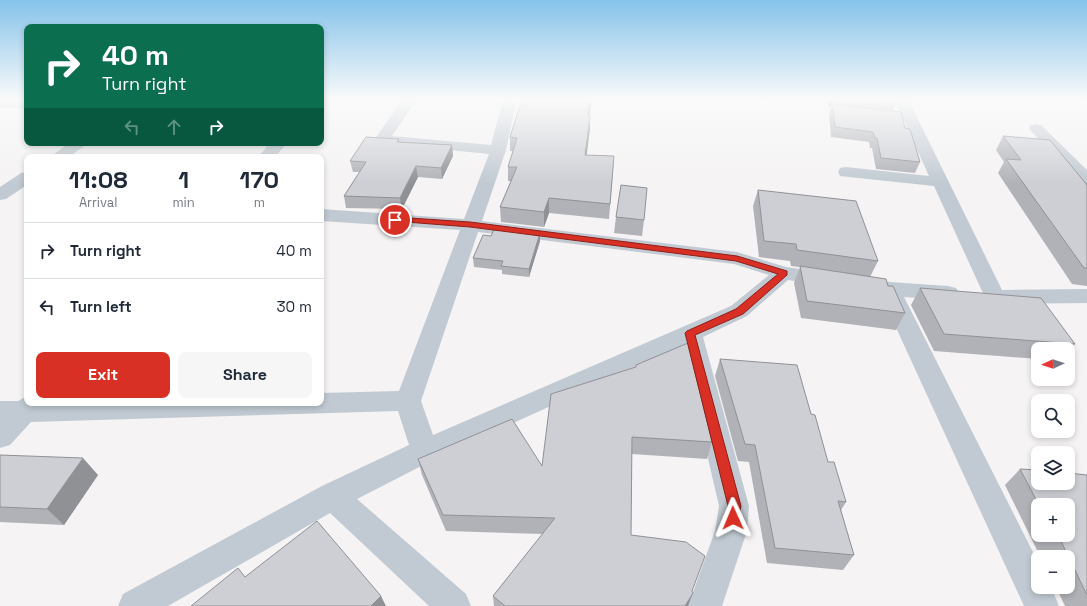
<!DOCTYPE html>
<meta charset="utf-8">
<style>
body{margin:0;font-family:"Space Grotesk",sans-serif;background:#f6f6f7;color:#1f2937;height:100vh;display:flex;flex-direction:column;font-size:15px;white-space:nowrap}
*{box-sizing:border-box;margin:0}
p{font-size:13px;color:#747a83}
.icon{flex:none;width:22px;height:22px;fill:none;stroke:currentColor;stroke-width:2;stroke-linecap:round;stroke-linejoin:round}
.map{position:relative;flex:1;overflow:hidden}
.side{position:absolute;left:24px;top:154px;width:300px;height:252px;display:flex;flex-direction:column;background:#fff;border-radius:8px;box-shadow:0 2px 6px #0003}
.side>*{flex:none}
.banner{position:absolute;left:24px;top:24px;width:300px;height:122px;border-radius:8px;box-shadow:0 2px 6px #0003;background:#0b6e4f;color:#fff;overflow:hidden}
.needle{width:26px;rotate:267deg}
.controls{position:absolute;left:1031px;top:342px;display:grid;gap:8px}
.controls a{display:grid;place-items:center;width:44px;height:44px;border-radius:8px;background:#fff;box-shadow:0 2px 6px #0003;font-size:20px}
.pin{position:absolute;display:grid;place-items:center;width:34px;height:34px;color:#fff;margin:-17px;border:2px solid #fff;border-radius:50%;box-shadow:0 1px 4px #0007}
.me{position:absolute;width:44px;margin:-22px;rotate:359deg;stroke-linejoin:round;filter:drop-shadow(0 0 3px #0008)}
.turn{display:flex;align-items:center;gap:14px;height:84px;padding:0 12px;font-size:18px}
.turn .icon{width:52px;height:52px;stroke-width:2.5}
.turn b{display:block;font-size:28px;line-height:34px}
.lanes{display:flex;align-items:center;height:38px;padding:0 12px;background:#0003;justify-content:center;gap:20px;direction:ltr}
.lanes .off{opacity:.35}
.eta{display:flex;justify-content:space-evenly;align-items:center;height:68px;text-align:center}
.eta b{font-size:24px;font-weight:700;line-height:28px}
.primary-button{display:flex;gap:8px;margin-top:auto;padding:8px 12px}
.primary-button a{flex:1;height:46px;border-radius:8px;background:#d93025;color:#fff;font-size:16px;font-weight:700;line-height:46px;text-align:center}
.primary-button a+a{background:#f6f6f7;color:#1f2937}
ul{padding:0;list-style:none}
li{display:flex;align-items:center;gap:12px;height:56px;padding:0 12px;border-top:1px solid #e0e1e3}
li div{flex:1}
li b{display:block;font-size:15px}
li em{font-style:normal}
.map>svg:first-child{display:block}
</style>
<div class="map">
<svg width="1087" height="606" viewBox="0 0 1087 606">
<rect width="100%" height="100%" fill="#f5f3f3"/>
<g fill="none" stroke-linecap="round" stroke-linejoin="round">
<path fill="#c1cad2" fill-rule="evenodd" d="M0,99L27,101V109L0,107Z
M321,99H333L326,106L321,107Z
M403,99H417L392,136L491,145L503,99H517L506,150L482,221L737,252L786,267L834,274L838,279L834,284L827,286L788,280L747,316L703,337L749,506L747,531L722,606H688L715,531L719,506L682,346L435,459L357,499L466,594L471,606H429L330,513L168,606H118L123,594L322,486L409,445L398,411L31,422L10,445L0,448V401H18L27,396V403H321V393L399,391L460,230L321,221V209L464,219L489,154L377,143L374,140ZM478,232L734,264L769,275L731,306L433,435L421,401Z
M894,99H908L1002,290L1087,289V303L995,304L987,302L934,186L840,176L838,172L840,168L846,167L929,176Z
M1036,124L1041,125L1087,170V185L1081,184L1031,131L1029,128L1031,125Z
M69,143H88L69,157H50Z
M270,143H287L275,157H258Z
M27,172V185L6,199L0,200V187L21,173Z
M865,278L890,282L948,286L956,288L959,293L956,298L948,300L904,297L1038,562V587H1051L1059,606H1024L881,295L857,290L854,285L857,280Z"/>
</g>
<path fill="#b0b2b7" fill-rule="evenodd" d="M522,99H592L589,116H590V129L586,155L614,156L609,219L549,213L544,227L501,222L500,207L511,181H508V167L513,151H510V137Z
M827,99H897L893,110L844,105L905,128L920,162L915,173L876,169L872,148H870L869,142L831,137L829,114L831,106L828,107Z
M1003,136L1087,185V286L1072,284L998,173L1004,162L996,150Z
M399,139V142L452,145L453,156L442,179L418,177L402,209L346,208L344,196L360,172H353L350,161Z
M758,190L878,261L870,277L888,286L905,313L896,330L801,318L794,283L800,267L791,266L790,261L759,257L753,206Z
M616,217L644,220L642,236L614,233Z
M540,241L529,277L502,274V270L474,267L473,258Z
M920,288L1075,344L1068,352V349H1038V359L934,351L911,305Z
M720,359L811,414L828,462L846,502L841,510L854,555L843,570L767,563L749,462L738,461L715,376Z
M636,365L712,442L707,459L632,454L631,535L692,591L688,606H494L493,596L543,534L446,531L422,475L418,459L542,466L636,368Z
M0,455L98,475L64,525L0,522Z
M1020,469L1087,475V606H1065L1056,587H1068V557H1043L1040,551L1037,550L1005,485ZM1038,505H1068V535H1038Z"/>
<path fill="#909195" d="M590,99H592L587,129L588,116Z
M831,99H837L835,105L832,104L831,106L828,107Z
M590,116V129L585,168V155Z
M452,145L453,156L442,179L441,168Z
M416,166L418,177L402,209L400,198Z
M549,198V213L544,227V212Z
M540,233V241L529,277V269Z
M83,458L98,475L64,525L47,509Z
M693,593L688,606H685Z
M381,596L386,606H371Z"/>
<path fill="#cdcfd5" stroke="#909195" d="M522,99H590L588,116H590L585,155L614,156L610,204L549,198L544,212L500,207L517,167H508L517,138L510,137Z
M832,104L901,112L905,128L910,129L920,162L881,158L877,138H875L873,132L835,127Z
M1003,136L1050,140L1087,185V268H1084L1006,159L1021,160Z
M366,137L399,139L397,142L452,145L441,168L416,166L400,198L344,196L366,162L350,161Z
M621,185L647,188L644,220L616,217Z
M758,190L856,201L878,261L797,250L796,244L764,241Z
M495,227L540,233L529,269L501,266L503,261L473,258L483,235L491,236Z
M800,266L886,279L888,286H893L905,313L807,301Z
M920,288L1041,298L1075,344L944,334Z
M688,343L712,442L632,437L631,535L686,542L705,556L692,591L693,593L685,606H505L493,596L555,518L443,515L418,459L512,419L542,466L551,394L636,367V365Z
M720,359L797,365L811,414L815,415L828,462H834L846,502L838,501L854,555L775,548L755,445L745,444Z
M0,455L83,458L47,509L0,507Z
M1020,469L1038,470V483H1068V473L1087,475V595L1058,535H1068V505H1039Z
M317,521L381,596L371,606H191L238,568L245,577Z"/>
<linearGradient id="sky" x2="0" y2="1"><stop stop-color="#85c3ea"/><stop offset="0.54" stop-color="#fafafa"/><stop offset="1" stop-color="#fafafa" stop-opacity="0"/></linearGradient>
<rect width="1087" height="184" fill="url(#sky)"/>
<path fill="#d93025" stroke="#8d1f18" d="M395,217L470,222L737,256L787,271V275L743,314L695,335L741,506L737,523L733,524L729,523L727,518L728,506L685,333L687,331L736,309L778,274L736,261L470,227L393,221L392,220Z"/>
</svg>
<div class="controls">
<a><svg class="needle" viewBox="-14 -14 28 28"><path d="M0-13l5 13h-10z" fill="#e53935"/><path d="M0 13l5-13h-10z" fill="#747a83"/></svg></a>
<a><svg class="icon" aria-label="search" viewBox="0 0 24 24"><circle cx="10" cy="10" r="6"/><path d="M15 15l6 6"/></svg></a>
<a><svg class="icon" aria-label="layers" viewBox="0 0 24 24"><path d="M12 4l9 5-9 5-9-5zM3 14l9 5 9-5"/></svg></a>
<a>+</a>
<a>−</a>
</div>
<div class="pin" style="left:395px;top:220px;background:#d93025"><svg class="icon" aria-label="arrive" viewBox="0 0 24 24"><path d="M6 21V4h12l-3 4 3 4H6"/></svg></div>
<svg class="me" style="left:733px;top:518px" viewBox="-20 -20 40 40"><path d="M0-17L14 15 0 8-14 15z" fill="#d93025" stroke="#fff" stroke-width="4"/></svg>
<div class="banner">
<div class="turn"><svg class="icon" aria-label="right" viewBox="0 0 24 24"><path d="M7 20v-9h11M14 6l5 5-5 5"/></svg><div><b>40 m</b>Turn right</div></div>
<div class="lanes"><svg class="icon off" aria-label="left" viewBox="0 0 24 24"><path d="M17 20v-9H6M10 6l-5 5 5 5"/></svg><svg class="icon off" aria-label="ahead" viewBox="0 0 24 24"><path d="M12 20V5M6 11l6-6 6 6"/></svg><svg class="icon" aria-label="right" viewBox="0 0 24 24"><path d="M7 20v-9h11M14 6l5 5-5 5"/></svg></div>
</div>
<section class="side">
<div class="eta">
<div><b>11:08</b><p>Arrival</p></div>
<div><b>1</b><p>min</p></div>
<div><b>170</b><p>m</p></div>
</div>
<ul>
<li><svg class="icon" aria-label="right" viewBox="0 0 24 24"><path d="M7 20v-9h11M14 6l5 5-5 5"/></svg><div><b>Turn right</b></div><em>40 m</em></li>
<li><svg class="icon" aria-label="left" viewBox="0 0 24 24"><path d="M17 20v-9H6M10 6l-5 5 5 5"/></svg><div><b>Turn left</b></div><em>30 m</em></li>
</ul>
<div class="primary-button"><a>Exit</a><a>Share</a></div>
</section>
</div>
